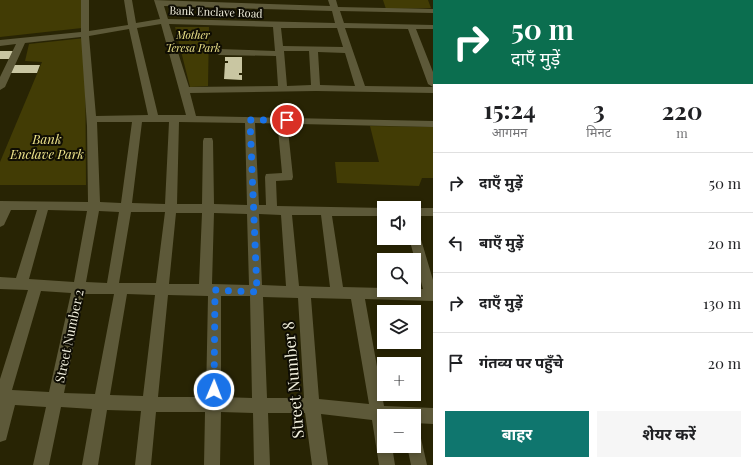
<!DOCTYPE html>
<html lang="hi">
<meta charset="utf-8">
<style>
body{margin:0;font-family:"Playfair Display","Noto Sans Devanagari",serif;background:#f6f6f6;color:#202124;height:100vh;display:flex;flex-direction:column;font-size:15px;white-space:nowrap}
*{box-sizing:border-box;margin:0}
p{font-size:13px;color:#757577}
.icon{flex:none;width:22px;height:22px;fill:none;stroke:currentColor;stroke-width:2;stroke-linecap:round;stroke-linejoin:round}
.map{position:relative;flex:1;overflow:hidden}
.sheet{display:flex;flex-direction:column;background:#fff;width:320px}
.sheet>*{flex:none}
.hud{background:#0b6e4f;color:#fff;overflow:hidden}
.tools{position:absolute;left:377px;top:201px;display:grid;gap:8px}
.tools a{display:grid;place-items:center;width:44px;height:44px;border-radius:0px;background:#fff;box-shadow:0 2px 6px #0003;font-size:20px}
.pin{position:absolute;display:grid;place-items:center;width:34px;height:34px;color:#fff;margin:-17px;border:2px solid #fff;border-radius:50%;box-shadow:0 1px 4px #0007}
.me{position:absolute;width:44px;margin:-22px;rotate:1deg;stroke-linejoin:round;filter:drop-shadow(0 0 3px #0008)}
.turn{display:flex;align-items:center;gap:14px;height:84px;padding:0 12px;font-size:18px}
.turn .icon{width:52px;height:52px;stroke-width:2.5}
.turn b{display:block;font-size:28px;line-height:34px}
.eta{display:flex;justify-content:space-evenly;align-items:center;height:68px;text-align:center}
.eta b{font-size:24px;font-weight:700;line-height:28px}
.cta{display:flex;gap:8px;margin-top:auto;padding:8px 12px}
.cta a{flex:1;height:46px;border-radius:0px;background:#0f766e;color:#fff;font-size:16px;font-weight:700;line-height:46px;text-align:center}
.cta a+a{background:#f6f6f6;color:#202124}
ul{padding:0;list-style:none}
li{display:flex;align-items:center;gap:12px;height:60px;padding:0 12px;border-top:1px solid #e0e0e0}
li div{flex:1}
li b{display:block;font-size:15px}
li em{font-style:normal}
main{display:flex;flex:1;min-height:0}
.map>svg:first-child{display:block}
</style>
<main>
<div class="map">
<svg width="433" height="465" viewBox="0 0 433 465">
<rect width="100%" height="100%" fill="#282404"/>
<path fill="#423c05" d="M0,0H81L82,28L0,37Z
M383,0H428L431,8L386,9Z
M175,27H209L208,86L190,87Z
M85,38L86,185H0V162L42,62L25,61L29,44Z
M370,126L433,127V178H422L419,186L337,183L335,162H379Z"/>
<path fill="#c9c6a2" d="M0,51H13L10,59H0Z
M225,57H242V73H239V75H242V80L224,79L225,63H228V61H225Z
M13,65H40L37,73H10Z"/>
<g fill="none" stroke-linecap="round" stroke-linejoin="round">
<path fill="#5d5939" fill-rule="evenodd" d="M81,0H89V31L128,25L124,0H132L136,23L160,19L154,0L330,6L328,0H336L338,7L433,9V13L340,11L344,23L433,25V29H416L433,72V87L428,84L408,29L345,28L365,86L433,87V93L316,91L190,93L196,116L433,121V127L255,123L259,205H266L265,177L266,174L282,173L278,130L283,127L288,130L293,177L292,180L276,181L277,206L386,208H384V216H332L343,287L384,288V290L423,289L409,238H414V231L418,233L420,236L433,280V301L365,299L384,406L433,408V424L414,423V416H384V446H392L395,465H379L372,420L321,414L328,465H312L305,413H268L270,465H254L253,413L221,412L220,465H204L205,412H156L151,465H135L141,411L107,410L98,465H82L92,409L61,407L49,465H33L46,407L15,405L6,440L0,442V379L28,290L0,289V277L16,278L37,210H11L4,225L0,227V201L88,202L87,126L81,37L25,43L5,87L0,90V77L16,44L0,46V40L81,32ZM164,6L332,11L335,23L168,19ZM161,24L186,115H158L137,28ZM169,24L273,27L275,51L219,49L215,52L219,55L276,56L278,86L189,87ZM281,28H337L343,47L283,46ZM129,29L148,115L96,116L89,36ZM284,51H309L311,85L287,86ZM318,52L345,53L355,86L320,85ZM97,122H132L121,203L100,202ZM142,122H169L165,204L132,203ZM179,122L245,123L247,205L214,204L213,141L212,138H204L203,141L202,204H177ZM48,210L87,211L74,282L29,279ZM99,211L119,212L107,283L86,282ZM131,212H165L156,283H119ZM176,213H202L199,284H169ZM214,213L247,214L249,285L212,284ZM259,214L281,215L286,286L262,285ZM292,215H321L330,287L299,286ZM41,291L71,293L49,392L12,390ZM84,294H114L95,394L64,393ZM127,294L155,295L143,396L110,395ZM168,295L208,296L206,397H158ZM221,296H250L252,398L221,397ZM263,297L298,298L304,398H267ZM311,298L351,299L369,404L319,399Z
M412,208H433V216H414V208Z
M414,432L420,434L427,465H411L407,446H414Z"/>
</g>
<g fill="none" stroke-linecap="round" stroke-linejoin="round">
<path stroke="#1a73e8" stroke-width="7" stroke-dasharray="0 12.6" d="M214,390L215,290L257,292L250,120H287"/>
</g>
<g text-anchor="middle" stroke-width="4" stroke-linejoin="round" paint-order="stroke">
<g font-size="11" fill="#f2f0de" stroke="#0f0d03">
<text transform="translate(216 12) rotate(2)" y="4">Bank Enclave Road</text>
</g>
<g font-size="11" font-style="italic" fill="#eee48b" stroke="#0f0d03">
<text x="193" y="39">Mother<tspan x="193" dy="13">Teresa Park</tspan></text>
</g>
<g font-size="13" font-style="italic" fill="#eee48b" stroke="#0f0d03">
<text x="47" y="144">Bank<tspan x="47" dy="15">Enclave Park</tspan></text>
</g>
<g font-size="13" fill="#f2f0de" stroke="#0f0d03">
<text transform="translate(69 336) rotate(-78)" y="5">Street Number 2</text>
</g>
<g font-size="16" fill="#f2f0de" stroke="#0f0d03">
<text transform="translate(293 380) rotate(-95)" y="6">Street Number 8</text>
</g>
</g>
</svg>
<div class="tools">
<a><svg class="icon" aria-label="sound" viewBox="0 0 24 24"><path d="M4 9h4l5-4v14l-5-4H4zM17 9q2 3 0 6"/></svg></a>
<a><svg class="icon" aria-label="search" viewBox="0 0 24 24"><circle cx="10" cy="10" r="6"/><path d="M15 15l6 6"/></svg></a>
<a><svg class="icon" aria-label="layers" viewBox="0 0 24 24"><path d="M12 4l9 5-9 5-9-5zM3 14l9 5 9-5"/></svg></a>
<a>+</a>
<a>−</a>
</div>
<div class="pin" style="left:287px;top:120px;background:#d93025"><svg class="icon" aria-label="arrive" viewBox="0 0 24 24"><path d="M6 21V4h12l-3 4 3 4H6"/></svg></div>
<svg class="me" style="left:214px;top:390px" viewBox="-20 -20 40 40"><circle r="17" fill="#1a73e8" stroke="#fff" stroke-width="3"/><path d="M0-11L8 9 0 5-8 9z" fill="#fff"/></svg>
</div>
<section class="sheet">
<div class="hud">
<div class="turn"><svg class="icon" aria-label="right" viewBox="0 0 24 24"><path d="M7 20v-9h11M14 6l5 5-5 5"/></svg><div><b>50 m</b>दाएँ मुड़ें</div></div>
</div>
<div class="eta">
<div><b>15:24</b><p>आगमन</p></div>
<div><b>3</b><p>मिनट</p></div>
<div><b>220</b><p>m</p></div>
</div>
<ul>
<li><svg class="icon" aria-label="right" viewBox="0 0 24 24"><path d="M7 20v-9h11M14 6l5 5-5 5"/></svg><div><b>दाएँ मुड़ें</b></div><em>50 m</em></li>
<li><svg class="icon" aria-label="left" viewBox="0 0 24 24"><path d="M17 20v-9H6M10 6l-5 5 5 5"/></svg><div><b>बाएँ मुड़ें</b></div><em>20 m</em></li>
<li><svg class="icon" aria-label="right" viewBox="0 0 24 24"><path d="M7 20v-9h11M14 6l5 5-5 5"/></svg><div><b>दाएँ मुड़ें</b></div><em>130 m</em></li>
<li><svg class="icon" aria-label="arrive" viewBox="0 0 24 24"><path d="M6 21V4h12l-3 4 3 4H6"/></svg><div><b>गंतव्य पर पहुँचे</b></div><em>20 m</em></li>
</ul>
<div class="cta"><a>बाहर</a><a>शेयर करें</a></div>
</section>
</main>
